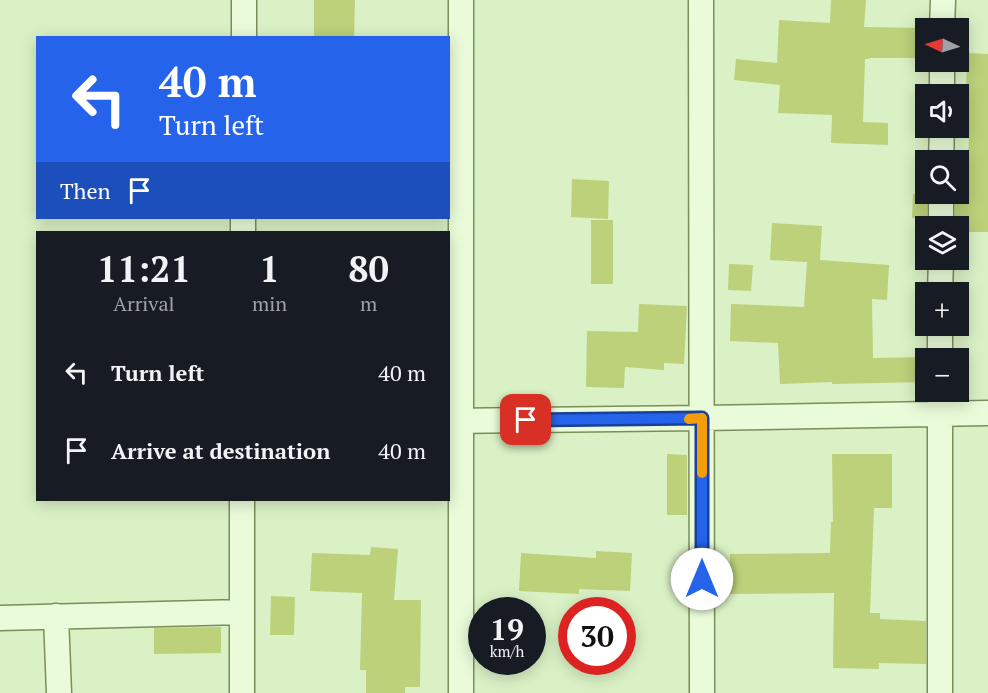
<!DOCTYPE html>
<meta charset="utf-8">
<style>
body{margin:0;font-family:"PT Serif",serif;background:#20242c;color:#f1f3f6;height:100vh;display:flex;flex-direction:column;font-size:22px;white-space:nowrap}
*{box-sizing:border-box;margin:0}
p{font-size:20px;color:#9ea1a6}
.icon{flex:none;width:33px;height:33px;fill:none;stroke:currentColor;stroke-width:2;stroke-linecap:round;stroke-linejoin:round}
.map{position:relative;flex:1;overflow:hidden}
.sheet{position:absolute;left:36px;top:231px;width:414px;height:270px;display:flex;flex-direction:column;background:#171b24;border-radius:0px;box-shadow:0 3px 15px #0003}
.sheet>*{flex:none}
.guide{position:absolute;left:36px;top:36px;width:414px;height:183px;border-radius:0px;box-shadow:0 3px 15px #0003;background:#2563eb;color:#fff;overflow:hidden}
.needle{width:39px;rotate:274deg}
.tools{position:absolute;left:915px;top:18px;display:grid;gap:12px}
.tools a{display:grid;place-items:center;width:54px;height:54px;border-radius:0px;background:#171b24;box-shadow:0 3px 15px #0003;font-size:30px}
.speed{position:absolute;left:468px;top:597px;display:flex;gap:12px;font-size:30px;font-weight:700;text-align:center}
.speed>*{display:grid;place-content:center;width:78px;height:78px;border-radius:50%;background:#171b24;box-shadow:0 3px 15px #0003;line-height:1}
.speed small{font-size:15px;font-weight:400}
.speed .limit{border:9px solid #d22;background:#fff;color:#111}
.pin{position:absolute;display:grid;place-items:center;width:51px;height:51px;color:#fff;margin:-26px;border-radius:12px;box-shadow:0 3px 9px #0006}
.me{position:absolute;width:66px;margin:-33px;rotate:0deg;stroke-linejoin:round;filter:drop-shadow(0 0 4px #0008)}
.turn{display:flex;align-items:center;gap:21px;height:126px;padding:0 24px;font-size:27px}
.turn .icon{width:78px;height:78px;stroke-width:2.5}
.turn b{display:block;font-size:42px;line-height:51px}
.then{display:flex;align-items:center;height:57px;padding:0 24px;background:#0003;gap:12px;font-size:22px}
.eta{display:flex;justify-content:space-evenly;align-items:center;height:102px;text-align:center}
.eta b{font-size:36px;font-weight:600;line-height:42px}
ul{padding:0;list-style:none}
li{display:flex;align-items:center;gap:18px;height:78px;padding:0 24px}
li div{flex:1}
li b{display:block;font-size:22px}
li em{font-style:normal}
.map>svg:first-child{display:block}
</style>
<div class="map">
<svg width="988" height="693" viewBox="0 0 988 693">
<rect width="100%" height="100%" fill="#daf1c5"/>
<path fill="#bcd179" d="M314,0H355L354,38H314Z
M831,0H866L864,27L926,28V58H869V59H865L863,122L888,123V145L831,143L832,115L778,113L780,85L734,80L736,59L777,63L779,20L830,23Z
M967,53L988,54V232H967V221L955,220V194H967L969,132L965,131Z
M572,179L609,181L608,219L571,217Z
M913,194H927V219L912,218Z
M591,220H613V284H591Z
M772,223L822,226L820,260L889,265L887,300L872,299L873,358L926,357V382L832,384V382L780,384L778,343L730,341L731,304L804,307L807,262L770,260Z
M729,264L753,265L751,291L728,290Z
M639,304L687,306L684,364L664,363V370L625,367L624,388L586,387L587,331L638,332Z
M667,454L687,455V515H667Z
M832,454H892V508H874L870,613H880V619L926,621V664L879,663V669L833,668L834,593L730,594V554L830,553L831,522H833Z
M371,547L398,549L394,600H421L420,687H405V693H366V670H360L362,593L310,591L312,553L370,555Z
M596,551L632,553L630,591L579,589V594L519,591L521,553L596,558Z
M271,596L295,597L294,635H270Z
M221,627V653L154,654V628Z"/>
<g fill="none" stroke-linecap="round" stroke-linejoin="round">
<defs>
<path id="street" d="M701,0L702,693
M942,28L943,0
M244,38V0
M942,94V62
M941,160L942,128
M941,226V194
M243,232V218
M940,292L941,260
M940,358V326
M448,421L702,418L988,413
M242,500V693
M56,616L59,693
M0,618L242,612
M461,693V0
M940,693V392"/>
</defs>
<use href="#street" stroke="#7b8d59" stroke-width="27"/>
<use href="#street" stroke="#e9fbd9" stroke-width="24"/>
</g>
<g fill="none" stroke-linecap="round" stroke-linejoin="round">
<defs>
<path id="route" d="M526,420L702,418V579"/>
</defs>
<use href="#route" stroke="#184099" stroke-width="15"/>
<use href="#route" stroke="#2563eb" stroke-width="10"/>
<path stroke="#f59e0b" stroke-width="10" d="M689,419L702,418V473"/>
</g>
</svg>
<div class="tools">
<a><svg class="needle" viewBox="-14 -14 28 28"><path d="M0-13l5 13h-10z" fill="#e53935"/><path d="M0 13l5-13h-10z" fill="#9ea1a6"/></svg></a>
<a><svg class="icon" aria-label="sound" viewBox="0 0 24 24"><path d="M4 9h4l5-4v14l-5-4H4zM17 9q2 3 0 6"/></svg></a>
<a><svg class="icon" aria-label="search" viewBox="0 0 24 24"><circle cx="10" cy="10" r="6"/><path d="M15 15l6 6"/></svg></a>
<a><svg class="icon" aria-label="layers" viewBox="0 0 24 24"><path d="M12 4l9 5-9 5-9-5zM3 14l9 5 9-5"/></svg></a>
<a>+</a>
<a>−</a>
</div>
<div class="speed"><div>19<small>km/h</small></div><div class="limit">30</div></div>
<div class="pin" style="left:526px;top:420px;background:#d93025"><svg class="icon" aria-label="arrive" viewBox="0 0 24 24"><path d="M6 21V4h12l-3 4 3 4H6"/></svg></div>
<svg class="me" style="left:702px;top:579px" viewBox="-20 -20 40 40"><circle r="19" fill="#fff"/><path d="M0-13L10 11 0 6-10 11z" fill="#2563eb"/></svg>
<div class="guide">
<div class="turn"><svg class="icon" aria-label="left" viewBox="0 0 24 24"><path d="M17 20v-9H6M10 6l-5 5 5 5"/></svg><div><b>40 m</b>Turn left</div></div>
<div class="then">Then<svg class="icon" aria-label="arrive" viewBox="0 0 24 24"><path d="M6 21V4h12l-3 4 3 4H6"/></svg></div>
</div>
<section class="sheet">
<div class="eta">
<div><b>11:21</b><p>Arrival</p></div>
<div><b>1</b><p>min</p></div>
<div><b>80</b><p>m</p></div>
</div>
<ul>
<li><svg class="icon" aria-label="left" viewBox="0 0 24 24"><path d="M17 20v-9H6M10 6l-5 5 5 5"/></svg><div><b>Turn left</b></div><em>40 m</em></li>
<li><svg class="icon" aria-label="arrive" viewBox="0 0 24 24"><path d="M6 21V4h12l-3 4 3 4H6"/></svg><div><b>Arrive at destination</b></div><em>40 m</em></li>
</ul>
</section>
</div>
